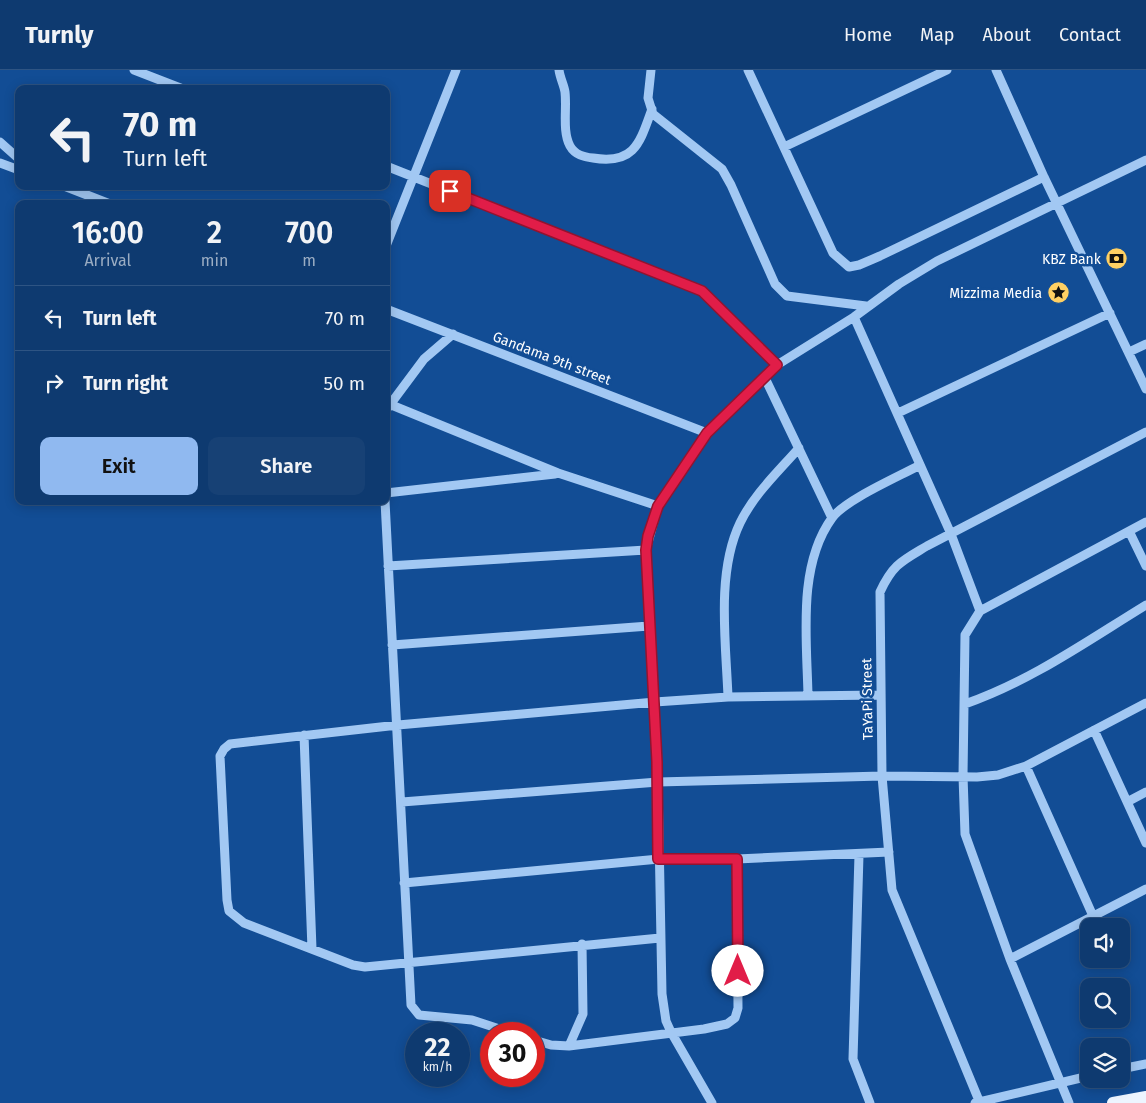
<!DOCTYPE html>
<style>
body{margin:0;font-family:"Fira Sans",sans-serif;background:#174175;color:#f1f3f6;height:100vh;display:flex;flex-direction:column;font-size:19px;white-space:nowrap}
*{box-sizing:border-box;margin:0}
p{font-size:16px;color:#9badc3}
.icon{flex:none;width:28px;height:28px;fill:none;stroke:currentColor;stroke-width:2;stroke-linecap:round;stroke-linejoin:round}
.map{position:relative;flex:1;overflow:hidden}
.details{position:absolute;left:15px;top:130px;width:375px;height:305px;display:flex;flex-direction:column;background:#0e3a70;border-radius:10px;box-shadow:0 2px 12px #0003,0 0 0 1px #2e5483}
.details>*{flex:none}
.banner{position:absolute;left:15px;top:15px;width:375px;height:105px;border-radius:10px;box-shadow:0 2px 12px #0003,0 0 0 1px #2e5483;background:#0e3a70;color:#f1f3f6;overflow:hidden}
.tools{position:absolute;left:1080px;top:848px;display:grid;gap:10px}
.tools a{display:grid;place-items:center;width:50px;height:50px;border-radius:10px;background:#0e3a70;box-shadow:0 2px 12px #0003,0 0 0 1px #2e5483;font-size:25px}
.speed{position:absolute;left:405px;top:952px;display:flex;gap:10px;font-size:25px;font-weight:700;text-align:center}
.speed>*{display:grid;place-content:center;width:65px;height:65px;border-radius:50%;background:#0e3a70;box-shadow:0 2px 12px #0003,0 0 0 1px #2e5483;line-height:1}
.speed small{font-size:12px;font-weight:400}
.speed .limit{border:8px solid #d22;background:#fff;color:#111}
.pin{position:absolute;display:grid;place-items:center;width:42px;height:42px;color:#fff;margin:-21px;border-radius:10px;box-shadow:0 2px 8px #0006}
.me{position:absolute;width:55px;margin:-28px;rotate:0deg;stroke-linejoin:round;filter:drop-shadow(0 0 4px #0008)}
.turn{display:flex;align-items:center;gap:18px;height:105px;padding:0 25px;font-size:22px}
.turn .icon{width:65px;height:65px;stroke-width:2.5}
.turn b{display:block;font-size:35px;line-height:42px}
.eta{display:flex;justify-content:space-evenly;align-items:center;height:85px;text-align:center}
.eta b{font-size:30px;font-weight:600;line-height:35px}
.cta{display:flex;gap:10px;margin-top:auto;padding:10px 25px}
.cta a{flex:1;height:58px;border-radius:10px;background:#90b9f0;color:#111;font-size:20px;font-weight:600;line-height:58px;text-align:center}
.cta a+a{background:#174175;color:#f1f3f6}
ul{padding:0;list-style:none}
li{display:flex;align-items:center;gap:15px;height:65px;padding:0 25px;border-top:1px solid #2e5483}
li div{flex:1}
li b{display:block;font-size:19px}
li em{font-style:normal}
header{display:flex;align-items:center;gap:30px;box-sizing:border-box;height:70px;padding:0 25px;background:#0e3a70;border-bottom:1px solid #2e5483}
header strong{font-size:24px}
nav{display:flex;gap:28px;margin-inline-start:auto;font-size:18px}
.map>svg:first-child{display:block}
</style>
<header>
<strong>Turnly</strong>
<nav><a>Home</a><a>Map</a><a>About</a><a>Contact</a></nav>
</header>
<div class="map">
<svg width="1146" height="1033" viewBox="0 0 1146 1033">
<rect width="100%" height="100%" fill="#124d95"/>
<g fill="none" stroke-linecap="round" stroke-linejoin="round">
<path stroke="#a2c8f3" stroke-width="9" d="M134,0L183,19
M559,0C560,8 564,15 565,22C567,39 562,61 570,76C575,85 584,87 593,88C635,95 640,72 652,39
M651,0L648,28L653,44L722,99L731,115L775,214L787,226L866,236
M748,0L833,183L849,197L859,195L880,186L1044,107
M996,0L1044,107L1146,319
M0,72L19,89
M784,77L947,0
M0,93L19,100
M386,96L702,221L777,295
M64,116L110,134
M386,176L456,0
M386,239L707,363
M854,247L951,464L980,541
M1129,282L1146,274
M765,308L832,448
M389,334L558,403L658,436
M386,340L424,289L453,264
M898,343L1110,243
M386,423L555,404
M385,431L411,935L419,945L472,950L515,964
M1129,461L1146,496
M388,496L646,480
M392,575L649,556
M808,626C807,570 797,496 832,448C845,430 898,407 920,395
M728,627C726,573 716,503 740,453C754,424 778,402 799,378
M965,634C1031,611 1087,571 1146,535
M1094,660L1146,773
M304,665L312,879
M1026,696L1093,846
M402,732L658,712L882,706L977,707L998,705L1026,696L1146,633
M1127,732L1146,722
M859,785L853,989L870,1033
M404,813L659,789H737L889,782
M660,868L365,897L353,895L244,853L229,841L227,830L220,686L224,679L230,674L398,655L655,632L728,627L880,625
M1010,889L1146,819
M534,970L551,975L569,976L704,959L727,954L735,948L738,938L737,789
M569,976L583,944L582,874
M1121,999L1146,994
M712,1033L671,962L666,951L662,924L658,712L646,480L658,436L707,363L777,295L854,247L899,214L937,191L1146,90
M975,1033L1089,1006
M980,1033L892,820L882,706L880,522C893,494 902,491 927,476L1146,362
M1069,1033L1010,889L965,764L963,706L965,565L980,541L1146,452"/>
<path stroke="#edf5ff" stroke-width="12" d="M1113,1033L1146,1027"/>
</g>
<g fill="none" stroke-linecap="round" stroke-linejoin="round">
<defs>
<path id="route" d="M450,121L702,221L777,295L707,363L658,436L648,466L646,480L657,692L658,789H737L738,901"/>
</defs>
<use href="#route" stroke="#92132f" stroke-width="12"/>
<use href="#route" stroke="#e11d48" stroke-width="9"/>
</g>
<defs>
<symbol id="bank-disc" viewBox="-11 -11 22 22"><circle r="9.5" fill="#ffd063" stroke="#124d95"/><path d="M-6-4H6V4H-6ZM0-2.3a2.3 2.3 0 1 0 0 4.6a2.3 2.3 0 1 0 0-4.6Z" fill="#111"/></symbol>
<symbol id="sight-disc" viewBox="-11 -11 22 22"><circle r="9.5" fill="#ffd063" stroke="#124d95"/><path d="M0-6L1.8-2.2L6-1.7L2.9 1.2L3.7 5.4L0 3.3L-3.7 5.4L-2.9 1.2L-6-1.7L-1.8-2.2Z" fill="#111"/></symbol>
</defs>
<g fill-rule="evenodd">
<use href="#bank-disc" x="1104" y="176" width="25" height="25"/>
<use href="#sight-disc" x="1046" y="210" width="25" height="25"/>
</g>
<g text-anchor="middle" stroke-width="5" stroke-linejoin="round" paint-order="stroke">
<g font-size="14" fill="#fff" stroke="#124d95" text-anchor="end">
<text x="1101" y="194">KBZ Bank</text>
<text x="1042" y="228">Mizzima Media</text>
</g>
<g font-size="14" fill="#fff" stroke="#124d95">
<text transform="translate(552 288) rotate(21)" y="5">Gandama 9th street</text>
<text transform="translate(867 629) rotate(-91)" y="5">TaYaPi Street</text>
</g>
</g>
</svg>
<div class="tools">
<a><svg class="icon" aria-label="sound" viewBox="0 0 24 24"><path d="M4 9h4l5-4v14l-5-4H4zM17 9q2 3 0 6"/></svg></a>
<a><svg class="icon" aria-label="search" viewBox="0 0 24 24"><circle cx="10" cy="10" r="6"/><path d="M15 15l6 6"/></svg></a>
<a><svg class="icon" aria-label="layers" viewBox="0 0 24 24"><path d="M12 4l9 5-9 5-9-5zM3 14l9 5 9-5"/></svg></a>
</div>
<div class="speed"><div>22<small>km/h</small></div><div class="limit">30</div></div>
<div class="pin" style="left:450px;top:121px;background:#d93025"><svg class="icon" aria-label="arrive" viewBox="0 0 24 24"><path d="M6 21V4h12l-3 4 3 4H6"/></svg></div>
<svg class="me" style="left:738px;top:901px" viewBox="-20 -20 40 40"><circle r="19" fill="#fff"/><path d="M0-13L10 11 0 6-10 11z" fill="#e11d48"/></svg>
<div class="banner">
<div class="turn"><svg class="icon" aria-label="left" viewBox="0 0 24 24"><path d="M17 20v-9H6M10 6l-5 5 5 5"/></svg><div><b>70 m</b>Turn left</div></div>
</div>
<section class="details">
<div class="eta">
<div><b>16:00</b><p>Arrival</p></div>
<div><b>2</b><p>min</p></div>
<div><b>700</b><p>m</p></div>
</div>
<ul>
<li><svg class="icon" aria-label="left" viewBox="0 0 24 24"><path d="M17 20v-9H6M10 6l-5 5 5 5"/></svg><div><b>Turn left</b></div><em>70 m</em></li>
<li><svg class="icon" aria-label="right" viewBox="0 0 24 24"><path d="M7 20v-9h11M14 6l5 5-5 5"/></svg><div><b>Turn right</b></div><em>50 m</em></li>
</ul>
<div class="cta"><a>Exit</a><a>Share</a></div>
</section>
</div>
